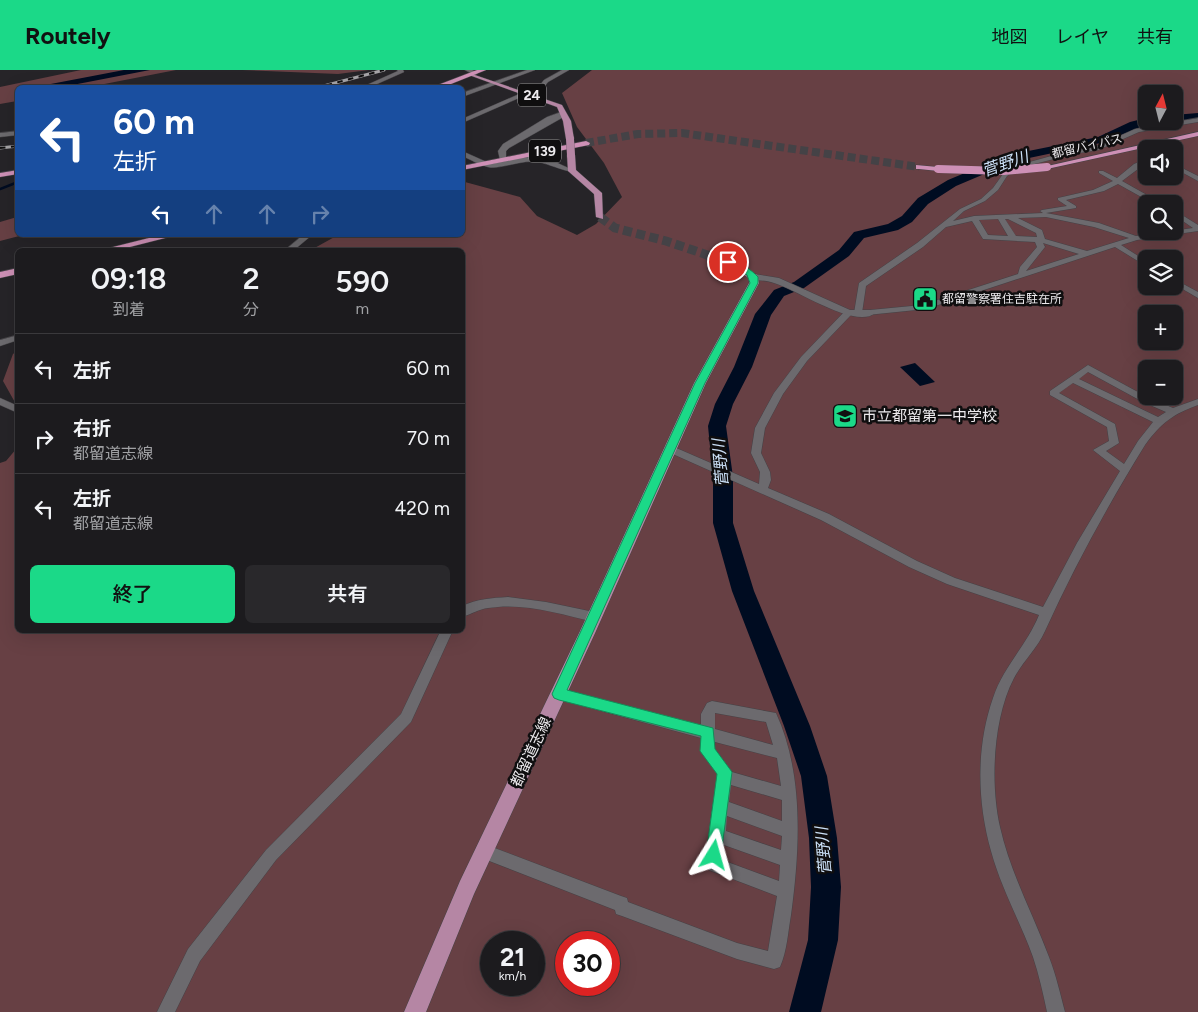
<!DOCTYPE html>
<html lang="ja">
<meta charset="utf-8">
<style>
body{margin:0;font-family:Figtree,"Noto Sans JP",sans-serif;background:#29282b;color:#f1f3f6;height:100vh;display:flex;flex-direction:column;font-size:19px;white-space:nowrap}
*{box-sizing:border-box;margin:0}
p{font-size:16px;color:#a0a1a4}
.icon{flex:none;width:28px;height:28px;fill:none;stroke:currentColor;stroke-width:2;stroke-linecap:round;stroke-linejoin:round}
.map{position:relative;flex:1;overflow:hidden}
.sheet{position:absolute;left:15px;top:178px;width:450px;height:385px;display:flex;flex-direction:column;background:#1c1b1e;border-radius:8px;box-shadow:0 5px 20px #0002,0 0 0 1px #3a393c}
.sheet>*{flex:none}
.guide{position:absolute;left:15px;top:15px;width:450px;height:152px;border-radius:8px;box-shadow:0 5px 20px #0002,0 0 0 1px #3a393c;background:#1a4fa0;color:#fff;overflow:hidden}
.needle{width:32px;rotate:7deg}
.buttons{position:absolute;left:1138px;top:15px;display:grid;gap:10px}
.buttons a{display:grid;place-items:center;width:45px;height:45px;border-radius:8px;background:#1c1b1e;box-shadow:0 5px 20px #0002,0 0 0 1px #3a393c;font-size:25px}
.speed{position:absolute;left:480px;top:861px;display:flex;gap:10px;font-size:25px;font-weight:700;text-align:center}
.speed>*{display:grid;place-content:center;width:65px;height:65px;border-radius:50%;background:#1c1b1e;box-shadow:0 5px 20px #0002,0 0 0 1px #3a393c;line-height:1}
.speed small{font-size:12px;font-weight:400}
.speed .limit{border:8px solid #d22;background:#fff;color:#111}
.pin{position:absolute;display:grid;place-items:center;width:42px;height:42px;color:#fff;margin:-21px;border:2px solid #fff;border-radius:50%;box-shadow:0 1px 5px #0007}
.me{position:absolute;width:55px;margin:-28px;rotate:8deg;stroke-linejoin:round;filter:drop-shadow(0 0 4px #0008)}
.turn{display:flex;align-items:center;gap:18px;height:105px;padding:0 15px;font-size:22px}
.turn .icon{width:65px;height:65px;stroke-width:2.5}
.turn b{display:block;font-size:35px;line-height:42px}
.lanes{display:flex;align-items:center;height:48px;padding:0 15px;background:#0003;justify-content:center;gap:25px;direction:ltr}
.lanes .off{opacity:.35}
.eta{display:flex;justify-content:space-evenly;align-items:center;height:85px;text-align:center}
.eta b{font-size:30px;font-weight:600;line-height:35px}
.action{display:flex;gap:10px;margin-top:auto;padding:10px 15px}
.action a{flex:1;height:58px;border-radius:8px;background:#1bd988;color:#111;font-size:20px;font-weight:600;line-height:58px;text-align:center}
.action a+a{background:#29282b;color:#f1f3f6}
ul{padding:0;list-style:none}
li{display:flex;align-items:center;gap:15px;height:70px;padding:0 15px;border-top:1px solid #3a393c}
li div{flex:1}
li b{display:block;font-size:19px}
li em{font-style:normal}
header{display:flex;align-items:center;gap:30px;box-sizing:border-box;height:70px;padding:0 25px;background:#1bd988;color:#111}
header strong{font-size:24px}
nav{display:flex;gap:28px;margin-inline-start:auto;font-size:18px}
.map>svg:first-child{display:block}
</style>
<header>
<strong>Routely</strong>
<nav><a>地図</a><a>レイヤ</a><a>共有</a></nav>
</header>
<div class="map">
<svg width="1198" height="942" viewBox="0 0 1198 942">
<rect width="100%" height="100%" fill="#262428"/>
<path fill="#674044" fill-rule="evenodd" d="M81,0H176L89,17L18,18L17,31L0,34V17Z
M242,0H369L338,4Z
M592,0H1198V942H0V393L6,391L17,378L18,560H462V180H311L338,165H462L463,113L465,112L520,127L537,146L577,165L596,154L622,127L604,93L577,57L562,23ZM1146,24H1174V51H1146ZM1146,79H1174V106H1146ZM1146,134H1174V161H1146ZM1146,189H1174V216H1146ZM1146,244H1174V271H1146ZM1146,299H1174V326H1146ZM491,872H534V915H491ZM566,872H609V915H566Z
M17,147L18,165H23L0,171V152Z
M17,281V336L3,311L13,284Z"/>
<path fill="#000c21" d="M124,0H150L62,17H35Z
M915,293L935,312L920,316L900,297Z"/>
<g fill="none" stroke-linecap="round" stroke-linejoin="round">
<path stroke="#000c21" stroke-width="2.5" d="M0,119L18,112"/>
<path fill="#000c21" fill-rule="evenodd" d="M1198,43V49L1174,51V45Z
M1146,48V51H1151L1150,53L1105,72L1015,91L956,116L928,134L912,152L898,160L864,168L849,186L804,218L784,226L771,245L752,297L733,334L726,356L733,407V453L754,521L810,656L827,706L837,768L841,817L838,870L821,942H789L808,870L811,817L809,768L801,706L784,656L732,521L713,453V407L708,356L715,334L734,297L755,244L774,220L794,212L839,180L854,162L888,154L902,146L918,128L948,110L1008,85L1098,67L1130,52Z"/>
<path stroke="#444246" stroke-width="9" stroke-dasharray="9 4.5" stroke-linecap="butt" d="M600,147L615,158L666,171L728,192"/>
<path stroke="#444246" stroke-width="8" stroke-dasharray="8 4" stroke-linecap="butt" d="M586,73L638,64L682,63L919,97"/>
<defs>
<path id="minor" d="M397,0H403L404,2L368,18H360L398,1Z
M465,0H472L478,3L475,5Z
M527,0H535L462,27V23Z
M562,0H569L548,12L544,17L462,53V49L540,15L544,10Z
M1198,48V52L1139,62L1098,80L1073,84L1019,98L1007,106L998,120L985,131L964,141L953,151L974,146L1043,143L1040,141L1042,140L1067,136L1058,130V128L1093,120L1113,111L1099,103V101H1103L1117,108L1134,94L1146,89V93L1122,111L1163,134H1154L1118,114L1104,121L1066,130L1076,136V138L1046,143L1099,153L1136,166L1193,158L1174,145V140L1198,155V161L1137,170L1121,175L1146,191V196L1115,177L926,239L867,245L866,243L870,240L922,235L1018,204L1020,197L1037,177L1035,172L983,169L972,151L946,157L923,177L866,216L862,243L858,246L854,243L859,213L917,173L960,139L981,129L993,118L1003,104L1015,96L1073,80L1095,77L1135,59ZM1046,147L1094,157L1129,168L1087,181L1045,169L1042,160L1018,148ZM998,149L1008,166L988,165L979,150ZM1005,149H1008L1036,163L1037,167L1016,166ZM1043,173L1079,184L1026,201L1045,177Z
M18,61V65L0,67V63Z
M1139,75L1147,79L1146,83L1137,78L1136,77Z
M462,81L491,94L519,88L535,87L553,91L575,101C570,104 547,93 538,92C523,89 499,100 488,97C479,95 470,89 462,86Z
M1174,94L1198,106V111L1174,98Z
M303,165H312L294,180H285Z
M1174,209L1198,222V228L1174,214Z
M848,240L852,243L851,245L807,291L783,324L765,358L761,383L770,402L771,410L768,418L829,444L917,491L955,508L1043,537L1077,473L1120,401L1093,380L1109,371L1107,357L1050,325V321L1088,295L1149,328L1173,338L1198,329V335C1173,344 1161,353 1145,375C1108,435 1074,497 1045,561C1037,579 1023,591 1014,608C993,648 990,713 1000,757C1010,802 1033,844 1049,887C1056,905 1060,923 1065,942H1047C1043,923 1039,905 1033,887C1020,851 1001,818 991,781C977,731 976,677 993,628C1003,597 1027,575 1039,545L947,514L909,497L821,450L666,381L665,379L670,376L674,377L759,414L760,402L751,383L755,358L774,323L801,287L845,241ZM1088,302L1143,332L1166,342L1158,347L1079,309ZM1073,313L1153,352L1138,371L1124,394L1106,381L1119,373L1115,354L1059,323Z
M18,265V270L0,276V270Z
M0,328L18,336V343L0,335Z
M508,527L546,532L594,542L598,544L600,547L598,550L594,552C561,544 523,532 488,538C479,539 472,544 462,547V536C477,529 492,528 508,527Z
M441,560H453L411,652L276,790L200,891L175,942H157L188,879L266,780L401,644Z
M559,618L701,656V644L707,633L712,631L776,643C804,704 800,779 791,845C788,862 787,881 780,897L774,899L737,889L622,846L616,844L615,840L479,787L476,782L479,777L484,774L621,826L627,828L628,832L737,873L768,881L777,826L709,800C703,788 715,722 718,704C707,690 701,686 701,668L554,628L552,624L554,620ZM715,643L766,652L773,675L715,659ZM715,672L777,688L781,716L732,702L715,679ZM731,715L782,730V751L729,732ZM727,746L782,766L781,780L726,761ZM724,775L780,795L779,811L722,790Z"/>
<path id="tertiary" d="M564,41L567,45L509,78L506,81V90H500L498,81L503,74L547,47Z
M754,204L779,208L850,240H870L875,243C856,260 796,219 774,213C766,210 758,211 751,209L749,207Z"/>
<path id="primary" d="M469,3L562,35L571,51L574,69L570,71L566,69L563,51L557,37L469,5Z
M571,83L575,85L576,100L602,123L603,149L596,147L594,124L568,101L567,85Z
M725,190H731L757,205L759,213L706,313L596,561L474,824L426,942H404L460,811L580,561L694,313L749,213V208L725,194Z"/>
<path id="trunk" d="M477,0H486L441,18H430Z
M1198,62V66L1047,99L1043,97Z
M586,71L590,73L589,75L462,100V96Z
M916,95L938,97L942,99L938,101L919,99H916Z
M18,100V104L0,107V103Z
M161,165H177L118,180H101Z
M18,198V204L0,208V202Z"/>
</defs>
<use href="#minor" stroke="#444246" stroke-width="1"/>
<use href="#tertiary" stroke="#444246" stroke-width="1"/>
<use href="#primary" stroke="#444246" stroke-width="1"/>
<use href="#trunk" stroke="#444246" stroke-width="1"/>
<use href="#minor" fill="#6c6a6e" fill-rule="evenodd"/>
<use href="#tertiary" fill="#6c6a6e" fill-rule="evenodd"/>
<use href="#primary" fill="#b586a4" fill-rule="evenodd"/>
<use href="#trunk" fill="#ce90b6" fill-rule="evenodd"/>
<defs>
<path id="rail" d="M316,18L384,0
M0,78L18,76"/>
</defs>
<use href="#rail" stroke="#a6a4a7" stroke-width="3"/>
<use href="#rail" stroke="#0f0e0f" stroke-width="2" stroke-dasharray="5.5" stroke-linecap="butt"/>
<defs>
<path id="primary-bridge" d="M570,69L571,85"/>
<path id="trunk-bridge" d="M938,99L1004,101L1047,97"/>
</defs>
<use href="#primary-bridge" stroke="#444246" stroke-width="8" stroke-linecap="butt"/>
<use href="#trunk-bridge" stroke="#444246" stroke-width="8" stroke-linecap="butt"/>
<use href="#primary-bridge" stroke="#b586a4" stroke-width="8"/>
<use href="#trunk-bridge" stroke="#ce90b6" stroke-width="8"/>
</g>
<path fill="#1bd988" stroke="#128d58" d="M726,190C736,189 752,200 758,207V213L705,313L567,620L713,658L715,679L732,702L721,785L719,791L714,793L708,791L706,785L717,704L700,681L701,666L559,630L554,628L552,624L695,313L750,213L747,205L726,193Z"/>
<defs>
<symbol id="civic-square" viewBox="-11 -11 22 22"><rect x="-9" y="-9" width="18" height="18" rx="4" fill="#1bd988" stroke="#0f0e0f"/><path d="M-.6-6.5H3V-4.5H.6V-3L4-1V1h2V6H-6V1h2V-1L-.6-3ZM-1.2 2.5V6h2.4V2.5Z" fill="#111"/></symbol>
<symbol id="school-square" viewBox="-11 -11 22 22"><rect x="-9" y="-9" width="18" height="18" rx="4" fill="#1bd988" stroke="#0f0e0f"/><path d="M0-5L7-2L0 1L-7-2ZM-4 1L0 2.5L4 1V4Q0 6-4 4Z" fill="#111"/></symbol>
</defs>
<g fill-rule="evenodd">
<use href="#civic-square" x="911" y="215" width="28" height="28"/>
<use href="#school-square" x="831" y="332" width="28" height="28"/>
</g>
<g text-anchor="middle" stroke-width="5" stroke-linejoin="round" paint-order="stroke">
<g font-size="12" fill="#eceaed" stroke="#0f0e0f">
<text transform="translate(1087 76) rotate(-13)" y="4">都留バイパス</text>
</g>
<g font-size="12" fill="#eceaed" stroke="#0f0e0f" text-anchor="start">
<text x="942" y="233">都留警察署住吉駐在所</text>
</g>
<g fill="#0f0e0f" stroke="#aaa8aa" stroke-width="1">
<rect x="518" y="13.5" width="28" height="23" rx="4"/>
<rect x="529" y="69.5" width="32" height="23" rx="4"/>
</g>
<g font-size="14" font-weight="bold" fill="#eceaed">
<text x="532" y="30">24</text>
<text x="545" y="86">139</text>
</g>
<g font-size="15" fill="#eceaed" stroke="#0f0e0f" text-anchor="start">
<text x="862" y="351">市立都留第一中学校</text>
</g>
<g font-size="15" fill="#eceaed" stroke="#0f0e0f">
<text transform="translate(531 682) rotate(-65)" y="5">都留道志線</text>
</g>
<g font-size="16" font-style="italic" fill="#cbe0f7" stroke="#0f0e0f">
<text transform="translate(1005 93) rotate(-19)" y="6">菅野川</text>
<text transform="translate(720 393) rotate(-95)" y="6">菅野川</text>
<text transform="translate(823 781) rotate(-95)" y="6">菅野川</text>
</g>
</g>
</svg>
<div class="buttons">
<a><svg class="needle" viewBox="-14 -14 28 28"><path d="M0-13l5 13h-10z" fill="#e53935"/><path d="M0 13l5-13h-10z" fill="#a0a1a4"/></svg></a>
<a><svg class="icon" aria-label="sound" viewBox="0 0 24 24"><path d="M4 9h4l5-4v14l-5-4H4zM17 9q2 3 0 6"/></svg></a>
<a><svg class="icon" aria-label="search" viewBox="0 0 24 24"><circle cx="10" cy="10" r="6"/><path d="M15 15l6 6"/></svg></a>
<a><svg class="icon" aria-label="layers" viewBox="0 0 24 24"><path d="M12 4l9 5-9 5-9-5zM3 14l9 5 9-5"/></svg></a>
<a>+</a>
<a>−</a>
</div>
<div class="speed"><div>21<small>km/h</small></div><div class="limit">30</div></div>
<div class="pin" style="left:728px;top:192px;background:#d93025"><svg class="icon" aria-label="arrive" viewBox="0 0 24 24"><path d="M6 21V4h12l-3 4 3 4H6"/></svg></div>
<svg class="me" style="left:714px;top:785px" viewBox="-20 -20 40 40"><path d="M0-17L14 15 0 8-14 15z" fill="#1bd988" stroke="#fff" stroke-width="4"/></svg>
<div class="guide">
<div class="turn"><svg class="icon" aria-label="left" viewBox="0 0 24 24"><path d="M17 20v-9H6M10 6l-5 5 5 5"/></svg><div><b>60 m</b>左折</div></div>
<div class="lanes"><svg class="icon" aria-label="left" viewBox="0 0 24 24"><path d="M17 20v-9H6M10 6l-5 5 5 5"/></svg><svg class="icon off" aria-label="ahead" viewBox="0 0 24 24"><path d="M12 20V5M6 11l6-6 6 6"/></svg><svg class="icon off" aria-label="ahead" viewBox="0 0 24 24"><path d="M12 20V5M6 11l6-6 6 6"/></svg><svg class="icon off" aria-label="right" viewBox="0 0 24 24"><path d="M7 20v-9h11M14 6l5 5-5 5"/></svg></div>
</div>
<section class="sheet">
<div class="eta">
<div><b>09:18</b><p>到着</p></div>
<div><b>2</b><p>分</p></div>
<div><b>590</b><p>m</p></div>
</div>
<ul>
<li><svg class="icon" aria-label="left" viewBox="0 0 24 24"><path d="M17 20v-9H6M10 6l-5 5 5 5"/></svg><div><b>左折</b></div><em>60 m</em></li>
<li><svg class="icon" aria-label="right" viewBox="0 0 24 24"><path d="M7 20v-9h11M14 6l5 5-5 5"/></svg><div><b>右折</b><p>都留道志線</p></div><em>70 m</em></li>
<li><svg class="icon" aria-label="left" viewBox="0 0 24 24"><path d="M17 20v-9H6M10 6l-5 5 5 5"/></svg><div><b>左折</b><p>都留道志線</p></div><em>420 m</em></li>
</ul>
<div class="action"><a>終了</a><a>共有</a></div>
</section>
</div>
